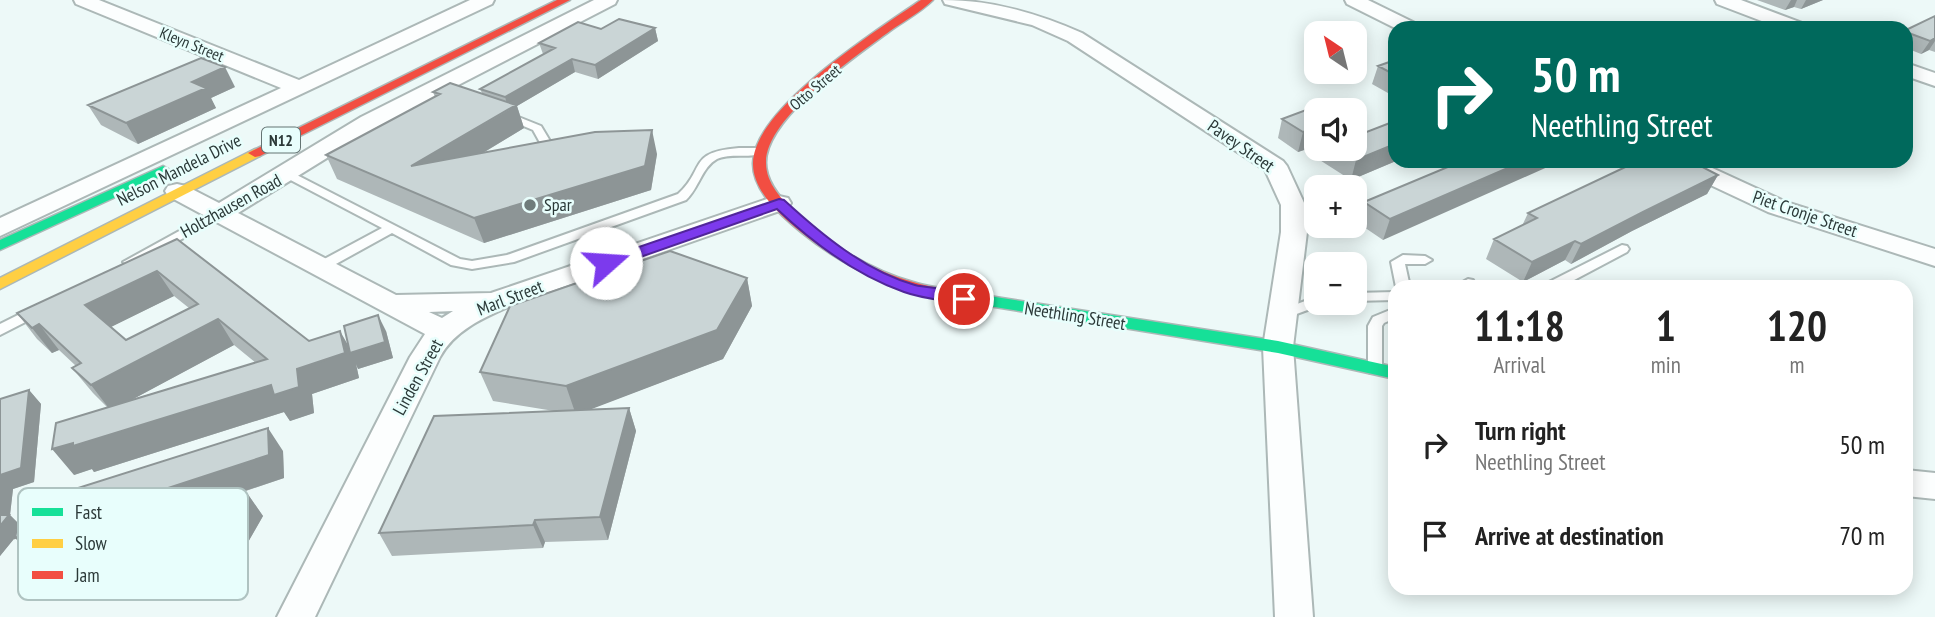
<!DOCTYPE html>
<meta charset="utf-8">
<style>
body{margin:0;font-family:"PT Sans Narrow",sans-serif;background:#f2f2f2;color:#222;height:100vh;display:flex;flex-direction:column;font-size:26px;white-space:nowrap}
*{box-sizing:border-box;margin:0}
p{font-size:23px;color:#767676}
.icon{flex:none;width:38px;height:38px;fill:none;stroke:currentColor;stroke-width:2;stroke-linecap:round;stroke-linejoin:round}
.map{position:relative;flex:1;overflow:hidden}
.sheet{position:absolute;left:1388px;top:280px;width:525px;height:315px;display:flex;flex-direction:column;background:#fff;border-radius:21px;box-shadow:0 4px 18px #0003}
.sheet>*{flex:none}
.top-card{position:absolute;left:1388px;top:21px;width:525px;height:147px;border-radius:21px;box-shadow:0 4px 18px #0003;background:#00695c;color:#fff;overflow:hidden}
.needle{width:46px;rotate:325deg}
.fabs{position:absolute;left:1304px;top:21px;display:grid;gap:14px}
.fabs a{display:grid;place-items:center;width:63px;height:63px;border-radius:14px;background:#fff;box-shadow:0 4px 18px #0003;font-size:35px}
.pin{position:absolute;display:grid;place-items:center;width:60px;height:60px;color:#fff;margin:-30px;border:4px solid #fff;border-radius:50%;box-shadow:0 2px 7px #0007}
.me{position:absolute;width:77px;margin:-38px;rotate:71deg;stroke-linejoin:round;filter:drop-shadow(0 0 5px #0008)}
.turn{display:flex;align-items:center;gap:24px;height:147px;padding:0 28px;font-size:32px}
.turn .icon{width:91px;height:91px;stroke-width:2.5}
.turn b{display:block;font-size:49px;line-height:60px}
.eta{display:flex;justify-content:space-evenly;align-items:center;height:119px;text-align:center}
.eta b{font-size:42px;font-weight:700;line-height:49px}
ul{padding:0;list-style:none}
li{display:flex;align-items:center;gap:21px;height:91px;padding:0 28px}
li div{flex:1}
li b{display:block;font-size:26px}
li em{font-style:normal}
.map>svg:first-child{display:block}
</style>
<div class="map">
<svg width="1935" height="617" viewBox="0 0 1935 617">
<rect width="100%" height="100%" fill="#edf9f8"/>
<g fill="none" stroke-linecap="round" stroke-linejoin="round">
<defs>
<path id="lane" d="M506,112L541,126L553,146L551,148H543L533,130L502,117V113Z
M739,148H760L766,151C753,160 732,152 717,159C702,167 699,188 686,200L514,262L472,269L451,265L392,233L325,270H315L313,267L315,264L382,228L281,175L287,171L291,172L460,259L472,261L507,255L678,194C706,169 687,152 739,148Z
M221,208L227,212L225,215L135,265L130,266L123,262Z
M1622,245L1627,246L1629,249L1627,252L1561,287H1543L1545,284Z
M1403,255L1425,256L1432,260L1425,264H1405L1410,287H1396L1391,262Z
M1468,279L1473,280L1477,287H1463L1461,283Z
M1395,292V300L1354,301V293Z
M1316,297V303H1322L1321,305L1283,319L1276,314L1278,311Z
M38,305L45,310L43,313L0,335V324Z
M1395,308V318L1384,323L1382,326V369L1380,373H1370L1368,369V326L1373,317Z"/>
<path id="street" d="M74,0H99L299,80L470,0H494L492,4L0,236V218L281,88L76,4Z
M594,0H617L615,4L377,127L238,213L396,295L491,293L770,198L779,196L788,198L791,203L788,208L517,303C488,316 456,328 440,357L315,617H277L410,357L425,334L168,196L165,191L168,186L177,184L186,186L219,203L361,117ZM453,311L442,318L429,312Z
M943,0C992,0 1037,13 1082,33L1283,161L1287,166L1305,205L1307,232L1293,347L1313,617H1275L1263,347L1281,232V205L1265,170L1068,41L1032,25L945,4Z
M1345,0H1368L1417,24L1420,28H1395L1347,4Z
M1715,0H1741L1805,24L1808,28H1780L1717,4Z
M1906,63L1935,73V86L1906,76Z
M1666,161H1697L1786,202L1935,249V266L1768,212L1670,166Z
M1906,470L1935,473V499L1906,496Z"/>
<path id="fast" d="M163,166L170,170L168,173L0,250V240Z
M944,289L1278,341L1395,367V379L1278,353L939,298L936,294L939,290Z"/>
<path id="slow" d="M255,149L262,153L260,156L0,289V278Z"/>
<path id="jam" d="M557,0H570L260,156L255,157L248,153Z
M921,0H933C921,12 904,21 890,31C856,56 765,118 766,163C766,183 782,200 795,212C828,244 870,270 913,282C925,286 937,287 949,290L952,294L949,298L944,299C890,289 844,267 801,232C781,216 753,191 753,164C752,109 879,29 921,0Z"/>
</defs>
<use href="#lane" stroke="#acb8b7" stroke-width="4"/>
<use href="#street" stroke="#acb8b7" stroke-width="4"/>
<use href="#fast" stroke="#acb8b7" stroke-width="3"/>
<use href="#slow" stroke="#acb8b7" stroke-width="3"/>
<use href="#jam" stroke="#acb8b7" stroke-width="3"/>
<use href="#lane" fill="#fcfefe" fill-rule="evenodd"/>
<use href="#street" fill="#fcfefe" fill-rule="evenodd"/>
<use href="#fast" fill="#16e098" fill-rule="evenodd"/>
<use href="#slow" fill="#ffcf43" fill-rule="evenodd"/>
<use href="#jam" fill="#f24e42" fill-rule="evenodd"/>
</g>
<path fill="#aeb7b8" fill-rule="evenodd" d="M1757,0H1823L1801,9L1794,7L1785,10Z
M1935,16V52L1929,50L1921,54L1906,48V30Z
M655,28L658,41L598,79L575,72L517,106L524,128L483,153L657,154L651,190L484,243L337,179L326,155L435,97L433,92L482,93L480,89L543,54L539,43L601,29Z
M1395,60V97L1372,84L1378,66Z
M235,87L211,98L216,108L138,144L101,125L88,105Z
M1316,110V149H1354L1396,161L1351,180L1304,150L1298,152L1278,138L1282,119Z
M1462,161L1383,240L1358,223L1364,202Z
M1718,175L1707,194L1632,231L1571,264L1565,260L1523,282L1486,259L1494,239L1522,226L1528,213Z
M177,239L309,341L348,345L386,331L393,358L358,369L356,364L359,378L312,394L314,413L290,421L284,412L94,472L92,469L74,475L107,407L93,393L72,368L76,366L59,350L52,353L37,339L17,313ZM174,296L189,308L126,340L110,327ZM234,345L256,363L133,399Z
M747,278L752,306L723,359L590,409L629,408L636,431L608,540L545,542L543,548L392,556L379,533L554,411L493,401L480,372Z
M29,390L41,404L34,482L13,489L10,515L18,523L283,451L284,478L237,494L247,493L263,516L224,584L44,592L21,569L32,555L15,537L0,556V399ZM211,502L189,537L96,541Z"/>
<path fill="#8d9596" d="M1791,0H1797L1794,7L1785,10Z
M1806,0H1823L1801,9Z
M655,28L658,41L598,79L595,65Z
M1935,38V41L1929,50L1921,54L1930,41Z
M572,59L575,72L517,106L524,128L421,190L411,166L509,110L505,97Z
M225,67L235,87L211,98L216,108L138,144L126,123L192,82Z
M652,130L657,154L651,190L484,243L474,218Z
M1309,130L1304,150L1298,152L1303,132Z
M1395,144V161H1396L1351,180L1356,160Z
M1524,161H1561L1383,240L1390,219Z
M1718,175L1707,194L1632,231L1571,264L1581,244L1643,212Z
M1575,241L1565,260L1523,282L1532,262Z
M157,271L174,296L103,331L85,305Z
M747,278L752,306L723,359L576,415L566,386Z
M378,315L386,331L393,358L358,369L356,364L359,378L312,394L314,413L290,421L284,412L94,472L92,469L74,475L52,449L297,369L340,331L352,352Z
M218,319L234,345L111,411L91,385Z
M39,324L59,350L52,353L32,328Z
M29,390L41,404L34,482L13,489L10,515L23,528L0,556V475Z
M629,408L636,431L608,540L600,517Z
M268,428L283,451L284,478L37,560L15,538Z
M247,493L263,516L224,584L206,562Z
M535,520L545,542L543,548L533,525Z"/>
<path fill="#cad5d6" stroke="#8d9596" stroke-width="2" fill-rule="evenodd" d="M1935,16V38L1930,41L1906,32V30Z
M619,19L655,28L595,65L572,59L505,97L480,89L555,48L539,43L578,22L601,29Z
M201,58L225,67L192,82L206,88L126,123L88,105Z
M1395,60V75L1378,66Z
M450,83L516,105L411,166L595,132L652,130L645,166L474,218L326,155L440,94L433,92Z
M1314,107L1319,110H1316V134L1309,130L1303,132L1282,119Z
M1395,121V144L1356,160L1339,149H1354V132L1359,135Z
M1462,161H1524L1390,219L1364,202Z
M1638,161H1691L1718,175L1643,212L1581,244L1575,241L1532,262L1494,239L1537,218L1528,213Z
M177,239L309,341L340,331L345,353L297,369L299,387L274,395L271,385L73,446V443L52,449L56,423L267,359L218,319L91,385L72,368L81,363L39,324L32,328L17,313ZM157,271L198,304L126,340L85,305Z
M670,251L747,278L717,330L566,386L480,372L510,306Z
M378,315L385,342L350,353L344,326Z
M29,390L21,468L0,475V399Z
M629,408L600,517L535,520L533,525L379,533L434,416Z
M268,428L269,455L15,538L21,506Z
M0,515H9L0,526Z"/>
<path fill="#7c3aed" stroke="#51269a" stroke-width="2" d="M779,199L784,200C821,234 865,271 915,285C930,289 961,287 971,299L964,304C944,300 923,299 904,292C856,275 814,244 777,209L612,267H601L599,263L601,260Z"/>
<circle fill="#6f7c7b" stroke="#e8fefc" stroke-width="2.5" cx="530" cy="205" r="7"/>
<g text-anchor="middle" stroke-width="5" stroke-linejoin="round" paint-order="stroke">
<g font-size="16" fill="#2b3938" stroke="#e8fefc">
<text transform="translate(192 44) rotate(22)" y="6">Kleyn Street</text>
<text transform="translate(815 87) rotate(-40)" y="6">Otto Street</text>
</g>
<rect fill="#e8fefc" stroke="#647473" stroke-width="2" x="262" y="127.5" width="38" height="25" rx="5"/>
<g font-size="16" font-weight="bold" fill="#2b3938">
<text x="281" y="146">N12</text>
</g>
<g font-size="18" fill="#2b3938" stroke="#e8fefc">
<text transform="translate(1241 146) rotate(35)" y="6">Pavey Street</text>
<text transform="translate(179 170) rotate(-27)" y="6">Nelson Mandela Drive</text>
<text transform="translate(231 206) rotate(-29)" y="6">Holtzhausen Road</text>
<text transform="translate(1805 214) rotate(19)" y="6">Piet Cronje Street</text>
<text transform="translate(510 298) rotate(-21)" y="6">Marl Street</text>
<text transform="translate(1075 316) rotate(9)" y="6">Neethling Street</text>
<text transform="translate(418 377) rotate(-61)" y="6">Linden Street</text>
</g>
<g font-size="18" fill="#2b3938" stroke="#e8fefc" text-anchor="start">
<text x="544" y="211">Spar</text>
</g>
</g>
<rect x="18" y="488" width="230" height="112" rx="10" fill="#e8fefc" stroke="#afc3c1" stroke-width="2"/>
<rect x="32" y="508" width="31" height="8" fill="#16e098"/>
<rect x="32" y="539" width="31" height="9" fill="#ffcf43"/>
<rect x="32" y="571" width="31" height="8" fill="#f24e42"/>
<g font-size="19" fill="#2b3938">
<text x="75" y="519">Fast</text>
<text x="75" y="550">Slow</text>
<text x="75" y="582">Jam</text>
</g>
</svg>
<div class="fabs">
<a><svg class="needle" viewBox="-14 -14 28 28"><path d="M0-13l5 13h-10z" fill="#e53935"/><path d="M0 13l5-13h-10z" fill="#767676"/></svg></a>
<a><svg class="icon" aria-label="sound" viewBox="0 0 24 24"><path d="M4 9h4l5-4v14l-5-4H4zM17 9q2 3 0 6"/></svg></a>
<a>+</a>
<a>−</a>
</div>
<div class="pin" style="left:964px;top:299px;background:#d93025"><svg class="icon" aria-label="arrive" viewBox="0 0 24 24"><path d="M6 21V4h12l-3 4 3 4H6"/></svg></div>
<svg class="me" style="left:606px;top:263px" viewBox="-20 -20 40 40"><circle r="19" fill="#fff"/><path d="M0-13L10 11 0 6-10 11z" fill="#7c3aed"/></svg>
<div class="top-card">
<div class="turn"><svg class="icon" aria-label="right" viewBox="0 0 24 24"><path d="M7 20v-9h11M14 6l5 5-5 5"/></svg><div><b>50 m</b>Neethling Street</div></div>
</div>
<section class="sheet">
<div class="eta">
<div><b>11:18</b><p>Arrival</p></div>
<div><b>1</b><p>min</p></div>
<div><b>120</b><p>m</p></div>
</div>
<ul>
<li><svg class="icon" aria-label="right" viewBox="0 0 24 24"><path d="M7 20v-9h11M14 6l5 5-5 5"/></svg><div><b>Turn right</b><p>Neethling Street</p></div><em>50 m</em></li>
<li><svg class="icon" aria-label="arrive" viewBox="0 0 24 24"><path d="M6 21V4h12l-3 4 3 4H6"/></svg><div><b>Arrive at destination</b></div><em>70 m</em></li>
</ul>
</section>
</div>
